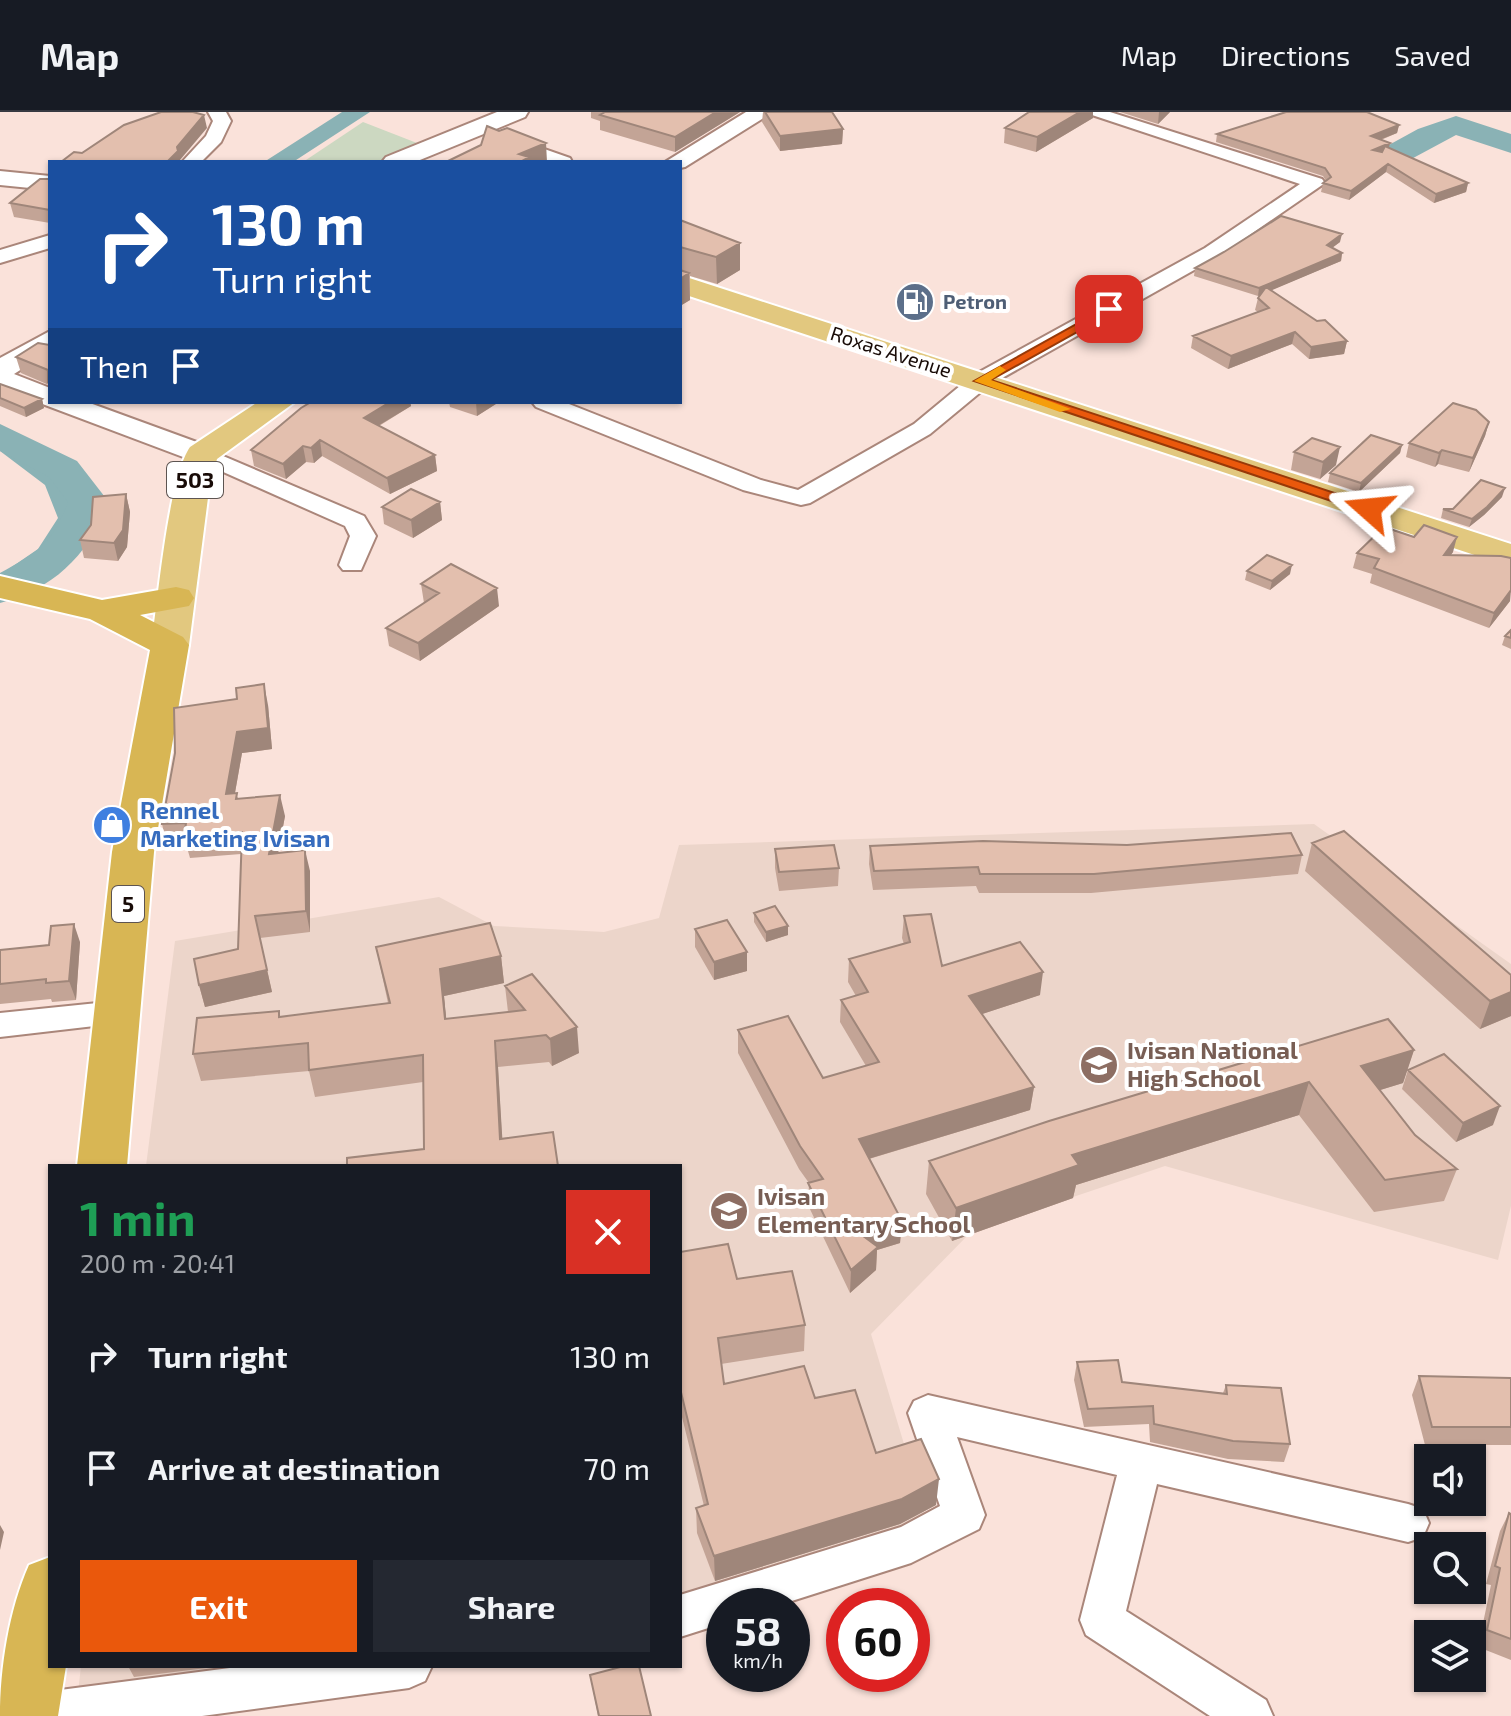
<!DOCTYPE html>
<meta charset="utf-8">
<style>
body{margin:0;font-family:"Exo 2",sans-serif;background:#242831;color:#f1f3f6;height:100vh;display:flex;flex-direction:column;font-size:30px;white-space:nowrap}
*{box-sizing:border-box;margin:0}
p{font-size:26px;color:#9ea1a6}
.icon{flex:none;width:44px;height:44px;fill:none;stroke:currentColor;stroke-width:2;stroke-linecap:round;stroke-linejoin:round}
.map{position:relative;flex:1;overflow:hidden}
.details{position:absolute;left:48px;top:1052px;width:634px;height:504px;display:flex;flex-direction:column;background:#171b24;border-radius:0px;box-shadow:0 2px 6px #0004}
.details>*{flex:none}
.top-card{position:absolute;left:48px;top:48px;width:634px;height:244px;border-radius:0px;box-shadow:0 2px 6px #0004;background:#1a4fa0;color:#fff;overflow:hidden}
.controls{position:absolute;left:1414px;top:1332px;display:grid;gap:16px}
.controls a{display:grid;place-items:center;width:72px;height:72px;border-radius:0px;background:#171b24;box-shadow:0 2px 6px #0004;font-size:40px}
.speed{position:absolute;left:706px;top:1476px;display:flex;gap:16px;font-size:40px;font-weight:700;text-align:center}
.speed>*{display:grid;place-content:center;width:104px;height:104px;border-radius:50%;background:#171b24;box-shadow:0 2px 6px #0004;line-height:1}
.speed small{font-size:20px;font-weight:400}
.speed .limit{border:12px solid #d22;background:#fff;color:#111}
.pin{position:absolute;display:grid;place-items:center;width:68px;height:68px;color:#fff;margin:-34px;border-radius:16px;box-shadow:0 4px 12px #0006}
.me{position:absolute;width:88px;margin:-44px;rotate:288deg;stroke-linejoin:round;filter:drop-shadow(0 0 6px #0008)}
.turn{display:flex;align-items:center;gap:28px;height:168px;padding:0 32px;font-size:36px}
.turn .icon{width:104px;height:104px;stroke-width:2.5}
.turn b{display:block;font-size:56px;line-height:68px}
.then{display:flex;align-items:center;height:76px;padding:0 32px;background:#0003;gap:16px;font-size:30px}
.round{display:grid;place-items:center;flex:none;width:84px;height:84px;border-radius:0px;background:#242831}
.summary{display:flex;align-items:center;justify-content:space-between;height:136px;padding:0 32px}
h1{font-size:48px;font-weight:700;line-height:60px;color:#1e9e55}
.action{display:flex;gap:16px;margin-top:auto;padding:16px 32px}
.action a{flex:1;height:92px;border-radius:0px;background:#ea580c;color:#fff;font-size:32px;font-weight:700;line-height:92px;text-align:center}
.action a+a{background:#242831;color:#f1f3f6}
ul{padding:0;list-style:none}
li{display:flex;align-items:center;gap:24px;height:112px;padding:0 32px}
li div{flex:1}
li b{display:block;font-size:30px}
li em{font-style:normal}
header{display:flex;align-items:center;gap:48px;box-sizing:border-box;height:112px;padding:0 40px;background:#171b24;border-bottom:2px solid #363941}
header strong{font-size:38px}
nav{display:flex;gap:44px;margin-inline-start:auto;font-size:28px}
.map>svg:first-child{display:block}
</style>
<header>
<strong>Map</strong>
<nav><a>Map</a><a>Directions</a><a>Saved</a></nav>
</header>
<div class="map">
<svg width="1511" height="1604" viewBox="0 0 1511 1604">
<rect width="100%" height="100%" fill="#fae2da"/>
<path fill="#ecd5ca" d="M1314,712L1511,852V1094L1498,1148L1165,1054L972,1119L871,1222L928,1412L680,1495V1054H146L175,829L439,785L494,814L604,820L659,806L679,733Z
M81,1554H259L78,1581Z"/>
<path fill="#ccd8c1" d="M363,10L422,33L382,50H303Z"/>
<path fill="#8ab2b5" d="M342,0H370L293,50H264Z
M0,316C18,328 76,361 86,377C114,424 57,456 25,475L0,470V463L38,437L58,406L45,373L0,339Z"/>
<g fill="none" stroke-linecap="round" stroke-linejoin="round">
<path fill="#8ab2b5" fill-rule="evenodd" d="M1456,4L1511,22V41L1456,23L1389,59H1367L1363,52L1367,45L1418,17Z
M0,312L77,349L108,389C91,441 54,477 0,491V461C38,440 53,431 68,390L49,365L0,339Z"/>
<defs>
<path id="minor" d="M208,0H226L231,9L221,30L201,50H182L206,24L213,9Z
M1083,0H1110L1322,67L1325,71L1219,144L988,274L930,322L810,391L801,393L743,378L536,295L532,290H564L761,368L798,378L914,312L972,264L1205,136L1300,72Z
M507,24L570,46L572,50H545L500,34V26Z
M50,123V136L0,151V138Z
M202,335L364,404L376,424L361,458H343L339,453L350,424L345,414L194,347L190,342Z
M117,889L129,892L134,901L129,910L0,925V901Z
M928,1283L1408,1392L1423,1397L1429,1411L1423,1425L1408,1430L1157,1372L1126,1499L1266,1588L1273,1604H1210L1086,1523L1080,1508L1117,1363L957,1325L985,1403L979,1417L911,1451L776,1494H724V1511L680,1525V1483L901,1415L940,1394L908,1301L914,1289Z
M245,1554H432L425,1569L409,1576L202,1604H14L21,1588L37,1581Z"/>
<path id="tertiary" d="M497,0H528L525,5L415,50H382L386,45Z
M746,0H773L685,55L680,56V50H665Z
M0,59L50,64V78L0,73Z
M50,219V239L14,262L50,276V290H87L213,336L217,342L213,348H191L0,276V246Z"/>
<path id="primary" d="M680,163L1511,432V455L680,181Z
M258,290H295L217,347L209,378L189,533L183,541L170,544L157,541L151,533C158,489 168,367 190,335Z"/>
<path id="trunk" d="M0,464L102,488L176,475L189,478L194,486L189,494L140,503L183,525L189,533L154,740L127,1054H77L112,740L150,538L90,507L0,486Z
M50,1445V1554H66L58,1604H0C0,1556 9,1498 29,1453Z"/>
</defs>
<use href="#minor" stroke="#aa867a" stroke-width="4"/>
<use href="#tertiary" stroke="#aa867a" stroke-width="4"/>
<use href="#primary" stroke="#fff" stroke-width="4"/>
<use href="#trunk" stroke="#fff" stroke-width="4"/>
<use href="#minor" fill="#fff" fill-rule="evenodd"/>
<use href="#tertiary" fill="#fff" fill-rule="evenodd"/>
<use href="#primary" fill="#e2c87f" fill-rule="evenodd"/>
<use href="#trunk" fill="#d8b654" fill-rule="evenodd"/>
</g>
<path fill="#c3a496" d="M591,0H740L675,40L600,18V9L591,6Z
M763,0H832L843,17L842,32L780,39L762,10Z
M1120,0H1170L1158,12Z
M1093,6L1036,40L1004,31L1005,16Z
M1399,13L1397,21L1381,28L1390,31L1388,36L1468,71L1466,80L1434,91L1386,60L1349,88L1321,80L1323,71L1326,69L1323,64L1216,30L1217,22Z
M50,59V111L14,105L10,91L49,67Z
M680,108L740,158L717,172L690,164V188L680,194Z
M1340,130L1332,136L1342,141L1341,149L1271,178L1347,229L1344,242L1309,247L1292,232L1228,257L1191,236L1193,224L1258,200L1255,198L1258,186L1260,183L1258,184L1194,164L1195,156Z
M50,233V276L49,273L21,261L16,245Z
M0,272L42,287L44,296L26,305L0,294Z
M311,290H410L411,294L379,314L435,343L437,359L390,382L322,344L314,351L306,350L286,367L254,354L251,338Z
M449,290H499L477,304L450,295Z
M1489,310L1485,324L1469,360L1438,352L1435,355L1406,345L1409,331Z
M1402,333L1400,341L1359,380L1328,370L1330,361Z
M1294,340L1336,353L1320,367L1291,358Z
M126,382L130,400L127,435L118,449L84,446L80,428Z
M1502,385L1484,403L1469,415L1441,406L1443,397H1453Z
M440,390L442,408L413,426L384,412L382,395Z
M1414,425L1453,440L1451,443L1510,489L1489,516L1370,471L1372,462L1353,456L1357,441Z
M1247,459L1290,462L1270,478L1245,468Z
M421,472L499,494L420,549L389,534L386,516L424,491Z
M1511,518V537L1502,533L1505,524Z
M268,593L272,637L242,641L235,681L238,686L285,704L278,741L310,759V820L260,826L272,880L205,895L199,873L238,837L241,742L190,746L186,732L167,734L162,712Z
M1312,731L1511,863V904L1480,917L1305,759Z
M870,734L1302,743L1298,762L1091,781H979L976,774L873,778L869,752Z
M775,737L839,756L838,774L779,779L775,756Z
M754,801L788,814V823L766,830L754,810Z
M904,804L942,854L1040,883L982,902L1034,975L1030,998L869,1047L902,1109L900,1131L877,1138L876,1158L850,1181L808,1093L809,1071L799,1057L738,941V918L823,966L866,954L840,910L841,888L856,884L848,870L849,847L904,832L902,826Z
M695,817L747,840V859L714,868L695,835Z
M80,830L76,888L52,890L51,887L0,892V838Z
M376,835L501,844L504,871L444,884L446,907L508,900L505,874L579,941L552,954L549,950L498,955L502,1027L424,1037L423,970L315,985L309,959L201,969L193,942L280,905L388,891Z
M1414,938L1403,971L1380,978L1415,1023L1457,1057L1444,1089L1374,1100L1299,1003L1076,1073L1073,1086L952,1129L926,1082L929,1049Z
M1408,958L1493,1013L1456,1030L1402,977Z
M680,1140L737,1167L805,1213L804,1239L721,1252L724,1272L815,1286L876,1341L936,1393L900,1412L715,1469L697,1421L696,1396L704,1394L680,1297Z
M1077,1250L1122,1270L1223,1281L1226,1273L1290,1332L1284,1350L1228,1347L1150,1330L1149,1312L1084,1315L1074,1268Z
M1419,1264L1511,1266V1333H1425L1412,1283Z
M1509,1401L1511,1402V1548L1478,1535L1491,1473L1486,1472L1500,1419Z
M128,1554H222L134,1565Z
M590,1563L651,1604H598Z"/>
<path fill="#9f867a" d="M716,0H740L675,40V25Z
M1080,0H1093V6L1036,40L1037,25Z
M1159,0H1170L1158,12Z
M204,3L207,16L180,48L181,50H167L177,35Z
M1399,13L1397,21L1369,32L1371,24Z
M843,17L842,32L780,39V24Z
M546,31L547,50H520L519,42Z
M1390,31L1388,39L1372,46L1373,38Z
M1388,52L1386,60L1349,88L1351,79Z
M1468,71L1466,80L1434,91L1436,82Z
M1342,122L1340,130L1325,141L1327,133Z
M740,131V158L717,172L716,145Z
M1342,141L1341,149L1258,184L1259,176Z
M689,161L690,188L680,194V167Z
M1295,220L1292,232L1228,257L1231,244Z
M1347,229L1344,242L1309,247L1311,235Z
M42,287L44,296L26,305L24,296Z
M390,290H410L411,294L366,321L364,306Z
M476,290H499L477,304Z
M1489,310L1485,324L1469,360L1473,346Z
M320,328L322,344L314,351L311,336Z
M1402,333L1400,341L1359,380L1361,371Z
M303,334L306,350L286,367L283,352Z
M1340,335L1336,353L1320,367L1323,350Z
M1442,338L1438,352L1435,355L1439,341Z
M435,343L437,359L390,382L387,366Z
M1505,376L1502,385L1484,403L1469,415L1472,407Z
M126,382L130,400L127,435L118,449L114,431Z
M440,390L442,408L413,426L411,408Z
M1457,425L1453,440L1440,458L1444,443Z
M1292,453L1290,462L1270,478L1272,469Z
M497,476L499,494L420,549L418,531Z
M1511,478L1510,489L1489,516L1494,501Z
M264,572L268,593L272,637L242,641L231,703L226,682L237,620Z
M280,683L285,704L274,763L269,742Z
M305,738L310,759V820L306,799Z
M74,812L80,830L76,888L69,869Z
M788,814V823L766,830V820Z
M260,826L272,880L205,895L199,873Z
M747,840V859L714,868V850Z
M501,844L504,871L444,884L449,934L445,907L440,857Z
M1043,860L1040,883L967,907L969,884Z
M1511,880V904L1480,917L1490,889Z
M577,915L579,941L552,954L550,927Z
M495,929L498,955L504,1054L500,1027Z
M1414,938L1403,971L1351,987L1361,954Z
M1309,970L1299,1003L1076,1073L1073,1086L952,1129L956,1096L1072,1043Z
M1034,975L1030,998L858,1050L859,1027Z
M1500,994L1493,1013L1456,1030L1463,1011Z
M902,1109L900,1131L877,1138L876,1158L850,1181L851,1158L859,1121Z
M939,1367L936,1393L900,1412L715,1469L714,1444Z
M0,1413L4,1420L0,1438Z"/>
<path fill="#e3bfae" stroke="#9f867a" stroke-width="2" d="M161,0H193L204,3L177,35L178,39L167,50H61L74,40L82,41L124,13Z
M605,0H716L675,25L600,3Z
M765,0H832L843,17L780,24Z
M1029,0H1080L1037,25L1005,16Z
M1286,0H1367L1399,13L1371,24L1390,31L1373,38L1382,40L1385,34L1468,71L1436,82L1388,52L1351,79L1323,71L1331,65L1325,56L1217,22Z
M487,14L499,19L507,16L546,31L519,42L529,45L520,50H446L481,33Z
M50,59V98L10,91L40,67H49Z
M1281,104L1342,122L1327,133L1342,141L1259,176L1195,156L1224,140Z
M680,108L740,131L716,145L680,135Z
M680,158L689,161L680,167Z
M1266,175L1317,209L1325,208L1347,229L1311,235L1295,220L1231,244L1193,224L1269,196L1258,186Z
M38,231L50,233V270H48V258L16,245Z
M0,272L42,287L24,296L0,286Z
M311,290H390L364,306L435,343L387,366L320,328L311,336L303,334L283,352L251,338L301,296Z
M1453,291L1476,298L1489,310L1473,346L1442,338L1439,341L1409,331Z
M1371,323L1402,333L1361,371L1330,361Z
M1312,326L1340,335L1323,350L1294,340Z
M1481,368L1505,376L1487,395L1472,407L1443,397H1453Z
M411,377L440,390L411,408L382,395Z
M126,382L123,418L114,431L80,428L91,413L93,385Z
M1424,413L1457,425L1444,443L1501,444L1511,446V478L1494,501L1374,456L1379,447L1357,441L1384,415L1414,425Z
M1267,443L1292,453L1272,469L1247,459Z
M451,452L497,476L418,531L386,516L439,481L421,472Z
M1511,518V526L1505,524Z
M264,572L268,616L237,620L226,682L237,681L236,687L280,683L269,742L305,738L306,799L255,804L267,858L199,873L194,847L238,837L242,720L184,724L186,711L162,712L175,641L174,596L237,587L236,576Z
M1344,719L1511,863V880L1490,889L1312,731Z
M1291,721L1302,743L1094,762H980L978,755L874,759L870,734L983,729L1127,733Z
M834,733L839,756L779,760L775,737Z
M775,794L788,814L766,820L754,801Z
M931,802L942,854L1020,830L1043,860L969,884L1034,975L859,1027L902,1109L859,1121L878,1135L851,1158L808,1071L823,1067L800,1034L738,918L788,904L823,966L879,950L841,888L868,880L849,847L910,830L904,804Z
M727,808L747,840L714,850L695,817Z
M490,811L501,844L440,857L445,907L525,898L505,874L532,862L577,915L550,927L546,923L495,929L500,1027L553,1020L558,1054H347V1046L424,1037L423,943L309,958L308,931L193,942L197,906L279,899V905L390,891L376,835Z
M74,812L69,869L46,871V867L0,872V838L49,833L51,814Z
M1388,907L1414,938L1361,954L1415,1023L1457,1057L1385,1068L1309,970L1072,1043L1079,1053L956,1096L929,1049L1049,1009Z
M1444,942L1500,994L1463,1011L1408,958Z
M728,1132L737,1167L792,1159L805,1213L718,1226L724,1272L804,1254L815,1286L855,1278L876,1341L921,1327L939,1367L902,1387L714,1444L696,1396L708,1392L680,1276V1140Z
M1118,1248L1122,1270L1227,1282L1226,1273L1281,1276L1290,1332L1233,1329L1154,1312L1153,1294L1088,1297L1077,1250Z
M1419,1264L1511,1266V1315H1432Z
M1509,1401L1511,1402V1527L1487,1518L1500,1456L1495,1454Z
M624,1554H639L651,1604H599L590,1563Z"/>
<path fill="#ea580c" stroke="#983908" stroke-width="2" d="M1109,194L1115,197L1113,200L991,268L1374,394V400H1364L974,269Z"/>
<path fill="#f59e0b" d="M1000,254L1006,258L991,268L1071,297L1060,300L974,269Z"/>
<defs>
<symbol id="fuel-disc" viewBox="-11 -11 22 22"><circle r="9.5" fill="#5c6f8a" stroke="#fff"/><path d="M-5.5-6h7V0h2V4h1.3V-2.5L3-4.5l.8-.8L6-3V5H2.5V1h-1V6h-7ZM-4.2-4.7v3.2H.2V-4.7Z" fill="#fff"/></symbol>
<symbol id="shop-disc" viewBox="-11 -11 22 22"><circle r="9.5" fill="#3f7fe0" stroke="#fff"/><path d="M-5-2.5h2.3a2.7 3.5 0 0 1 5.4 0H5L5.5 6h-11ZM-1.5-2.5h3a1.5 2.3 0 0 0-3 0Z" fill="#fff"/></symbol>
<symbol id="school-disc" viewBox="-11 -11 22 22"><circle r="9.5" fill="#8d6e63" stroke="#fff"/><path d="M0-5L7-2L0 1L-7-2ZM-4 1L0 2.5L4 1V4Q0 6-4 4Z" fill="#fff"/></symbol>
</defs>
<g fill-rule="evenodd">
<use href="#fuel-disc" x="893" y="168" width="44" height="44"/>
<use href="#shop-disc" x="90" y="691" width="44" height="44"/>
<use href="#school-disc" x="1077" y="931" width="44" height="44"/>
<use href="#school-disc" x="707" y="1077" width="44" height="44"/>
</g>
<g text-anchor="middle" stroke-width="8" stroke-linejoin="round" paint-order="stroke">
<g font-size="20" font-weight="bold" fill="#4e5e75" stroke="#fff" text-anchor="start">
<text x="943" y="197">Petron</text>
</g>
<g font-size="20" fill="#180b07" stroke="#fff">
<text transform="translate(891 240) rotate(18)" y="7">Roxas Avenue</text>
</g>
<g fill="#fff" stroke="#5d5451" stroke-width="2">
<rect x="167" y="350" width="56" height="36" rx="6"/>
<rect x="112" y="774" width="32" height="36" rx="6"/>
</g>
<g font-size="22" font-weight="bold" fill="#180b07">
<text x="195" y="376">503</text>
<text x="128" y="800">5</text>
</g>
<g font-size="24" font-weight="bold" fill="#366cbe" stroke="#fff" text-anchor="start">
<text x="140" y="707">Rennel<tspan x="140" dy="28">Marketing Ivisan</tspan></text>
</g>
<g font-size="24" font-weight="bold" fill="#785e54" stroke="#fff" text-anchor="start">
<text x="1127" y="947">Ivisan National<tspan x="1127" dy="28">High School</tspan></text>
<text x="757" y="1093">Ivisan<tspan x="757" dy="28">Elementary School</tspan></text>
</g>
</g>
</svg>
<div class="controls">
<a><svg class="icon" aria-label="sound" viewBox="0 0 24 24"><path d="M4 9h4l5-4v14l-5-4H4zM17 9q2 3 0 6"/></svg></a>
<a><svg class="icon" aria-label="search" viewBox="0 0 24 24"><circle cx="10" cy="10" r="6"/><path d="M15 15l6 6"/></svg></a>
<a><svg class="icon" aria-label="layers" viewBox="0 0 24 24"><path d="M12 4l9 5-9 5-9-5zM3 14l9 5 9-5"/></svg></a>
</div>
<div class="speed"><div>58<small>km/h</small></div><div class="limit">60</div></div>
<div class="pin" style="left:1109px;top:197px;background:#d93025"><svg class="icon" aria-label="arrive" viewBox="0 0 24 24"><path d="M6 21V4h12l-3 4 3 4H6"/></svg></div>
<svg class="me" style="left:1369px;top:397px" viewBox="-20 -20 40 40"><path d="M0-17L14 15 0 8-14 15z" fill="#ea580c" stroke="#fff" stroke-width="4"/></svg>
<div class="top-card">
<div class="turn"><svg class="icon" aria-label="right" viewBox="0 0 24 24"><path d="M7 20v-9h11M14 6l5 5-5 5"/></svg><div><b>130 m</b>Turn right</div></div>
<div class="then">Then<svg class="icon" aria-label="arrive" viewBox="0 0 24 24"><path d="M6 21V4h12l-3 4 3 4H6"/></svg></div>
</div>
<section class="details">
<div class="summary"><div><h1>1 min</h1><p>200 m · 20:41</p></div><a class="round" style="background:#d93025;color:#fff"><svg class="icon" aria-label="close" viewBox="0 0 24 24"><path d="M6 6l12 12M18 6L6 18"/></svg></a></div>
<ul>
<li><svg class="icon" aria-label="right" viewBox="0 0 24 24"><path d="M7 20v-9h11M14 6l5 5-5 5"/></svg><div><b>Turn right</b></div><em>130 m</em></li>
<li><svg class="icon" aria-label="arrive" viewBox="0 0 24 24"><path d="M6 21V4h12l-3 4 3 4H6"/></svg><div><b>Arrive at destination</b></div><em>70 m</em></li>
</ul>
<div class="action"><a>Exit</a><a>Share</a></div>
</section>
</div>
